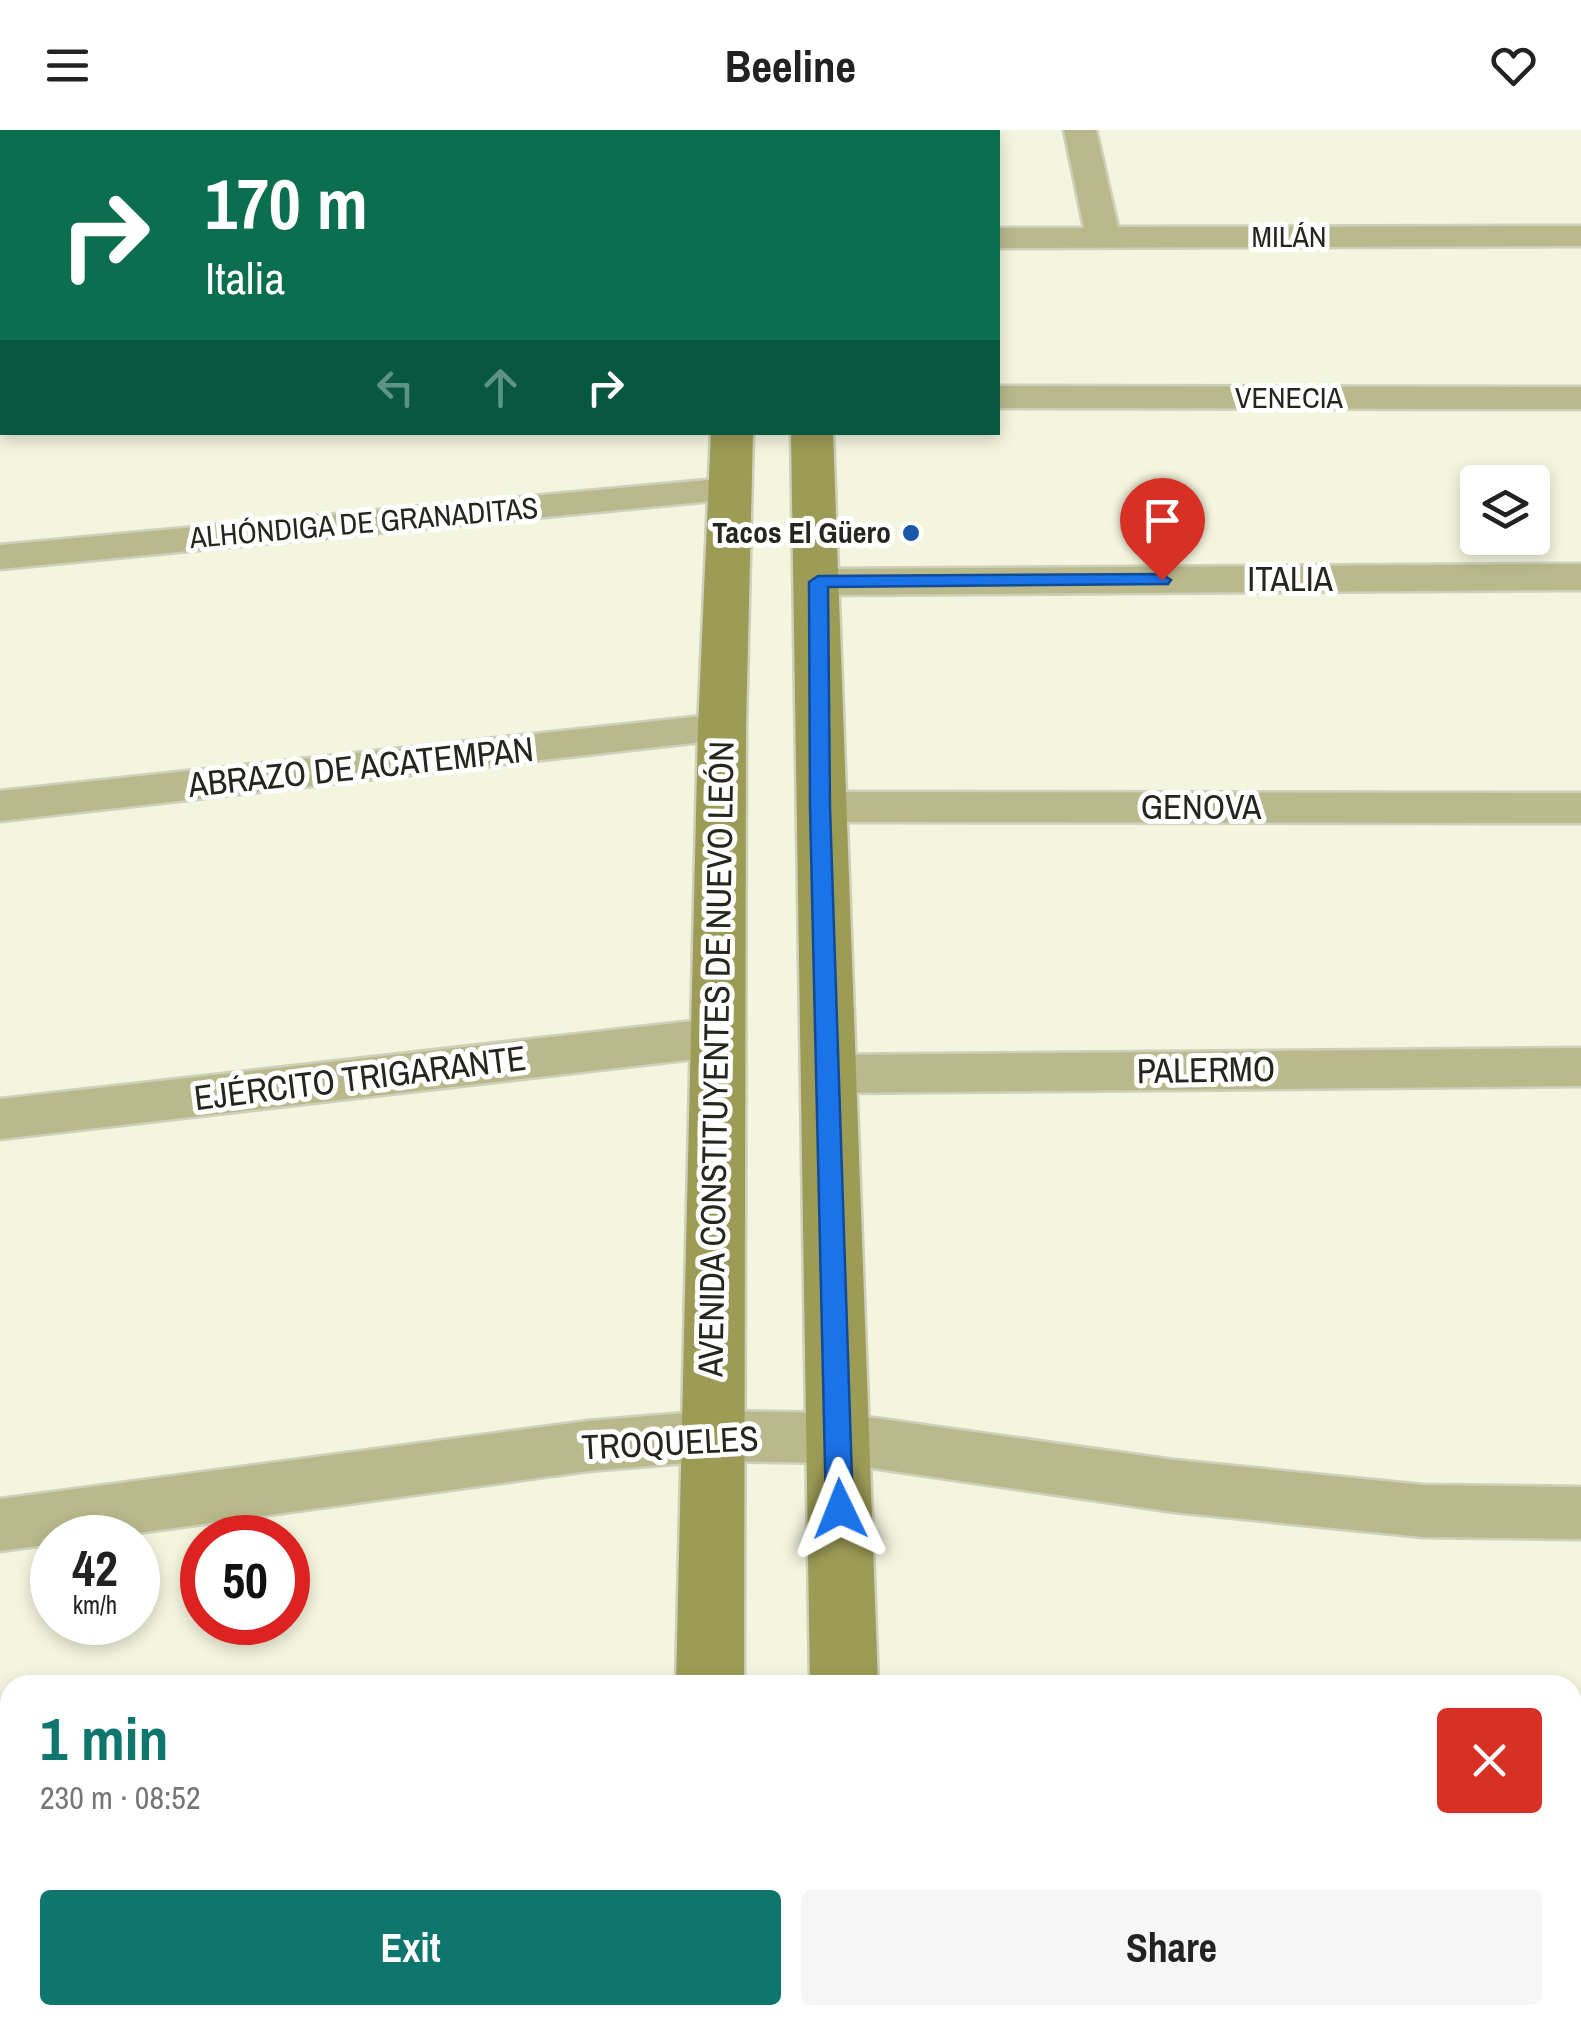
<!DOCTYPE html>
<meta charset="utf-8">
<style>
body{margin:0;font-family:"Archivo Narrow",sans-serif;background:#f6f6f6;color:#222;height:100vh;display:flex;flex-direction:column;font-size:38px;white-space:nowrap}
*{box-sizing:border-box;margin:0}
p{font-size:32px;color:#767676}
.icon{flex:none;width:55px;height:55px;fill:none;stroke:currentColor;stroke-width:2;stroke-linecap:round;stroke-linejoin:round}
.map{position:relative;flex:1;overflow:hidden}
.drawer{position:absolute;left:0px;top:1545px;width:1582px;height:350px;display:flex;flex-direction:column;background:#fff;border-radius:30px 30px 0 0;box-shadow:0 5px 15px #0003}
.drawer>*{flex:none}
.guide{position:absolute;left:0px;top:0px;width:1000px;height:305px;box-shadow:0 5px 15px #0003;background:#0b6e4f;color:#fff;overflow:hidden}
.fabs{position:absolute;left:1460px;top:335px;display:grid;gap:20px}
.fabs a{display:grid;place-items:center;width:90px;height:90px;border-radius:10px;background:#fff;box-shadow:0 5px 15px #0003;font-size:50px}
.speed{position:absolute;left:30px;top:1385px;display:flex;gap:20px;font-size:50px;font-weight:700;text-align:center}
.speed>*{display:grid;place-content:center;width:130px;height:130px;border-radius:50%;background:#fff;box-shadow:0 5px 15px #0003;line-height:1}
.speed small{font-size:25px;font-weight:400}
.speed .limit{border:15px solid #d22;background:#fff;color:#111}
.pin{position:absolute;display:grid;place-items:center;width:85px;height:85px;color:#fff;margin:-102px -42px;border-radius:50% 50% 50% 0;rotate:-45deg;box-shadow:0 0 10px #0007}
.pin .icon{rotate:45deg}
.me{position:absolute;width:110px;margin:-55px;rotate:358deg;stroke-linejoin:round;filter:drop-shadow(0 0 8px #0008)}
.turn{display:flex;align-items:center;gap:35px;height:210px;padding:0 40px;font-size:45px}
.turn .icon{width:130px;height:130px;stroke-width:2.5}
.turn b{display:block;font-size:70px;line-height:85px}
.lanes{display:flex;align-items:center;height:95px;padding:0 40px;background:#0003;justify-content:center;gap:50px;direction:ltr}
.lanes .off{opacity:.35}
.round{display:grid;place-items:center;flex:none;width:105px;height:105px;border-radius:10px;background:#f6f6f6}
.headline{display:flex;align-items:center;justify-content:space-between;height:170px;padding:0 40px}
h1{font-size:60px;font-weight:700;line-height:75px;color:#0f766e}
.button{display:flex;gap:20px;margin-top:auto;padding:20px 40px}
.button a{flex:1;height:115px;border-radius:10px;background:#0f766e;color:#fff;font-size:40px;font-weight:700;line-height:115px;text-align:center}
.button a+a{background:#f6f6f6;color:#222}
header{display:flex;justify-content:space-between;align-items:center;height:130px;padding:0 40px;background:#fff;font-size:45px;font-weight:700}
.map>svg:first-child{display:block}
</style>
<header><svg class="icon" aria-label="menu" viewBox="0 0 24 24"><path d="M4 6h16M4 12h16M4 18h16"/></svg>Beeline<svg class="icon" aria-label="heart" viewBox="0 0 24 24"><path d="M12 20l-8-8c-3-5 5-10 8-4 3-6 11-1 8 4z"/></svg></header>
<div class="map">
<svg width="1581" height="1895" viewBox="0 0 1581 1895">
<rect width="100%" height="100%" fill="#f4f5de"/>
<path fill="#cfcfb9" stroke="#82826e" stroke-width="2.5" d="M93,0H200L92,2Z
M200,0H306L199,2Z
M409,0H656L377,2Z"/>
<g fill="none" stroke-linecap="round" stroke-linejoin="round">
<defs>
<path id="street" d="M687,0H753L686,2Z
M1064,0H1096L1118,97L1581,96V116L998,118V98H1084Z
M0,50H2V70H0Z
M0,213H2V235H0Z
M998,256L1581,257V279L998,278Z
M729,348L743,352L748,360L743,368L0,439V415Z
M1581,434V460L818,465L804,461L798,452L804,443L818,439Z
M722,584L737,588L744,598L737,608L0,691V661Z
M820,662L1581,663V693L820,692L804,688L798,677L804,666Z
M720,888L737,894L745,907L737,920L720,926L0,1009V969Z
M1581,918V956L831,963L813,958L806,944L813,930L831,925Z
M710,1281L838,1283L1174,1330L1423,1355L1581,1357V1409L1423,1407L1174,1382L838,1333L710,1331L588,1341L101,1408H52V1414L0,1421V1369L588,1291Z
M10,1745V1811L0,1812V1746Z
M1572,1802H1581V1870H1572Z
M109,1885H177L176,1895H108Z"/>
<path id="secondary" d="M719,0H755V2H720Z
M784,0H820V2H785Z
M711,302H753L746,598L744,1555H676L698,598Z
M791,302H833L878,1555H810Z
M670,1885H744V1895H670Z
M817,1885H891L892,1895H818Z"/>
</defs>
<use href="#street" stroke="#cfd0bb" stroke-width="5"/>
<use href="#secondary" stroke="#cfd0bb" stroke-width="5"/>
<use href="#street" fill="#b9b98c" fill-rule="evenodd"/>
<use href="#secondary" fill="#9d9c56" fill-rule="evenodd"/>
</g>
<path fill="#1a73e8" stroke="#114b97" stroke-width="2.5" d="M1162,444L1171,450L1168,454L828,457L830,677L853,1379L849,1387L840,1391L830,1387L826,1379L810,677L809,452L818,446Z"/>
<circle fill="#1b57a8" stroke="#fff" stroke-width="4" cx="911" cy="403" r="10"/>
<g text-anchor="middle" stroke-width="10" stroke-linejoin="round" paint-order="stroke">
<g font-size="30" fill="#26261e" stroke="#fff">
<text x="1289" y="117">MILÁN</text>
<text x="1289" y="278">VENECIA</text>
<text transform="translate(364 393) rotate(-5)" y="10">ALHÓNDIGA DE GRANADITAS</text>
</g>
<g font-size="30" font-weight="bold" fill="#26261e" stroke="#fff" text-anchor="end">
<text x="891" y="413">Tacos El Güero</text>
</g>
<g font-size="35" fill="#26261e" stroke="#fff">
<text x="1290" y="461">ITALIA</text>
<text transform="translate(361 637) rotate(-6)" y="12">ABRAZO DE ACATEMPAN</text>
<text x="1201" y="689">GENOVA</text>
<text transform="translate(716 929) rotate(-89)" y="12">AVENIDA CONSTITUYENTES DE NUEVO LEÓN</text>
<text transform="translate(1206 940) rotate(-1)" y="12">PALERMO</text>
<text transform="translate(360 948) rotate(-7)" y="12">EJÉRCITO TRIGARANTE</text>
<text transform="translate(670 1313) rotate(-3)" y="12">TROQUELES</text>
</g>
</g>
</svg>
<div class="fabs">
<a><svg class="icon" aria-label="layers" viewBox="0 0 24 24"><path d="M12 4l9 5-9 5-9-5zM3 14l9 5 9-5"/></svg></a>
</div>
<div class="speed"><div>42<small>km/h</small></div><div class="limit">50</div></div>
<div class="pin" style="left:1162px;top:450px;background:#d93025"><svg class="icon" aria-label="arrive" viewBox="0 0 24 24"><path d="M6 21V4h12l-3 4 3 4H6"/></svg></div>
<svg class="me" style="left:840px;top:1379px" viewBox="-20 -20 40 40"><path d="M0-17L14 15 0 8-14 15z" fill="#1a73e8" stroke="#fff" stroke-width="4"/></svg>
<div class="guide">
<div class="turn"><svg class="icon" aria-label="right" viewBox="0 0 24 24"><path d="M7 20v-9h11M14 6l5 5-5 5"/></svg><div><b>170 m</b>Italia</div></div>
<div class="lanes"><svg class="icon off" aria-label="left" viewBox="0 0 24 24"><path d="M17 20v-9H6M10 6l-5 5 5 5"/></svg><svg class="icon off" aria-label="ahead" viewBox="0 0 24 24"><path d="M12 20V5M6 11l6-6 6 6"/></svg><svg class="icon" aria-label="right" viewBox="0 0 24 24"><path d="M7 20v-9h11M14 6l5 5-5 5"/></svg></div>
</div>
<section class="drawer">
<div class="headline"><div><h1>1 min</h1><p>230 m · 08:52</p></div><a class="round" style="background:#d93025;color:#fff"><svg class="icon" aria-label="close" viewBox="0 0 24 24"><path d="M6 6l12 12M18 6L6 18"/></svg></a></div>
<div class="button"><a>Exit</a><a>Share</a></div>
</section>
</div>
